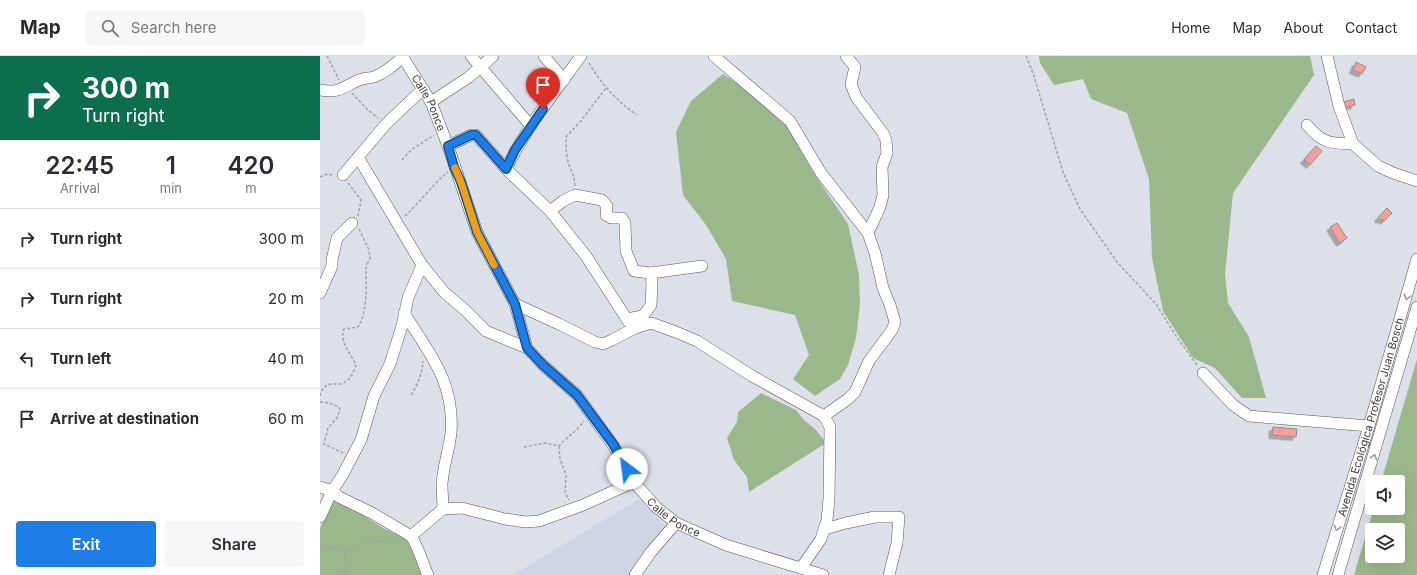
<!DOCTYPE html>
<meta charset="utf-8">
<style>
body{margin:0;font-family:Inter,sans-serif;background:#f7f7f7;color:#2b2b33;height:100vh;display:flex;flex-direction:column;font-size:15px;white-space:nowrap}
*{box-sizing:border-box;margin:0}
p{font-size:13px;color:#7c7c81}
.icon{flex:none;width:22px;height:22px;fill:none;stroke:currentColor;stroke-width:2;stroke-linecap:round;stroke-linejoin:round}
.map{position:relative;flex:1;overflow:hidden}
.sheet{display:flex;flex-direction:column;background:#fff;width:320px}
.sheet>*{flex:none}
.hud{background:#0b6e4f;color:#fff;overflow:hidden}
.buttons{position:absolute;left:1045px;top:419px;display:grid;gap:8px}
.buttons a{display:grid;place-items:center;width:40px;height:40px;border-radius:4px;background:#fff;box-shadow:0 4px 16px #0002;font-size:20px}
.pin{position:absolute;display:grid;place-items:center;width:34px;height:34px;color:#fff;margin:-41px -17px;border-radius:50% 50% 50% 0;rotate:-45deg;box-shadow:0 0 4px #0007}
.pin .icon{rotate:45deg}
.me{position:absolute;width:44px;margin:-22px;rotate:330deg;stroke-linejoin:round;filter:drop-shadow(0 0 3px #0008)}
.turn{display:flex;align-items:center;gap:14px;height:84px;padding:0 16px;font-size:18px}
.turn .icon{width:52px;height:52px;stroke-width:2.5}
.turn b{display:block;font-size:28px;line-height:34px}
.eta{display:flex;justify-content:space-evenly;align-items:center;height:68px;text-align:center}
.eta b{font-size:24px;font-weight:600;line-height:28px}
.action{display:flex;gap:8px;margin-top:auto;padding:8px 16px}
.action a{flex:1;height:46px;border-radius:4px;background:#1e7ee7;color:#fff;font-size:16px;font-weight:600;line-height:46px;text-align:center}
.action a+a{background:#f7f7f7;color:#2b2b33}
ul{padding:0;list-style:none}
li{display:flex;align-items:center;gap:12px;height:60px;padding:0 16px;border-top:1px solid #e1e1e2}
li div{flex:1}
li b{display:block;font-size:15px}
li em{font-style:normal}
header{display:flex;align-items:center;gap:24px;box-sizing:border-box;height:56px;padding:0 20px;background:#fff;border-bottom:1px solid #e1e1e2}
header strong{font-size:19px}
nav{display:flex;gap:22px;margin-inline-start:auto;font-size:14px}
.search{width:280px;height:36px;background:#f7f7f7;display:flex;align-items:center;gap:10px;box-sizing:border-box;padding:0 14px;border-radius:4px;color:#7c7c81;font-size:15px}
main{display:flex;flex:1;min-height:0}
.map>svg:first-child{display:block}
</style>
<header>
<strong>Map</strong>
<div class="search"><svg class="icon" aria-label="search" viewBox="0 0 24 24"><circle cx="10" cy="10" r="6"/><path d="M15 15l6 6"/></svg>Search here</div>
<nav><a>Home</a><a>Map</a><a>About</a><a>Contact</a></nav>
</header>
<main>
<section class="sheet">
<div class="hud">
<div class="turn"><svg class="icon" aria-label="right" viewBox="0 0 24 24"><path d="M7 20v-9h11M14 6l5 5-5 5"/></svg><div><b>300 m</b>Turn right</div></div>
</div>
<div class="eta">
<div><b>22:45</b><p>Arrival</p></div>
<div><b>1</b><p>min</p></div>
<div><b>420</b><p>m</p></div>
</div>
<ul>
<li><svg class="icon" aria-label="right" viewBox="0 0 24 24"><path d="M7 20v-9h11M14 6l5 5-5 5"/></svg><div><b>Turn right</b></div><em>300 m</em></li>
<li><svg class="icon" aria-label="right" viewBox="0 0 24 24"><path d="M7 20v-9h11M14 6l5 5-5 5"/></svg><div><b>Turn right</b></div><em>20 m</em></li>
<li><svg class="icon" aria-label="left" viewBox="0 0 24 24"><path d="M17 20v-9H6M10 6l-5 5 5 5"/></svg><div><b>Turn left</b></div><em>40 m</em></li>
<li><svg class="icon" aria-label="arrive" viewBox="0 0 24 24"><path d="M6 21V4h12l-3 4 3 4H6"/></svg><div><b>Arrive at destination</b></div><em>60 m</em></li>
</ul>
<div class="action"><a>Exit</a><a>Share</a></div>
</section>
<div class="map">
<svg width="1097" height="519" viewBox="0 0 1097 519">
<defs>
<filter id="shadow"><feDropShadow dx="-3.5" dy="3.5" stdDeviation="0" flood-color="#0004"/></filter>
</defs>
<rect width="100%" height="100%" fill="#dce0e9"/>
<path fill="#cdd4e4" d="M319,443L346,470L311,519H193Z"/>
<path fill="#9bb88c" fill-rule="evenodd" d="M719,0H990L994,19L913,137L905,218L908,247L929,281L946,342H922L895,312L873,302L843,255L832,202L829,123L807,57L771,43L763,23L734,29L720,7Z
M403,18L426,33L467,70L493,116L528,168L539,219L540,248L536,282L528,309L520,323L495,340L473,323L489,299L475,259L412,245L406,203L386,169L363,139L356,76L371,45Z
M1097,303V519H1034L1054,452H1078V426H1061ZM1052,474H1078V500H1052Z
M441,337L476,354L484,364L496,374L506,387L429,436L427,421L414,404L407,382L417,366L418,356Z
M14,444L38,456L63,472L90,485L108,519H0V472Z"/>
<path fill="#f99d9a" stroke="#958b8a" filter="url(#shadow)" d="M1036,6L1046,11L1042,18L1033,14Z
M1034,43L1035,49L1024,52L1023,46Z
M996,90L1002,95L990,109L984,104Z
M1067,152L1072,157L1064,165L1062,163L1060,164L1058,162Z
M1017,167L1027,182L1020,187L1010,171Z
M953,371L977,373L976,381L952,379Z"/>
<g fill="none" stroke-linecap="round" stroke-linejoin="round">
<defs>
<g id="minor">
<path id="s1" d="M82,0L111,46L128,90L157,176L195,248L207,292L223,309L257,339L293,389L314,426L336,451L356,467L406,489L503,519"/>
<path d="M151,0L211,70"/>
<path d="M224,0L244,24"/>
<path d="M394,0L470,65L501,117L548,177L555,197L563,232L570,249L575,266L572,274L549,305L535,336L528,343L504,360"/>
<path d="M526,0L535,11L531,28L536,41L563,77L566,84L567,97L562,111L563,139L560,151L548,177"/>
<path d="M1007,0L1019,50L1033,88L1058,110L1073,117L1097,125"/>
<path d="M0,34C22,38 24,29 42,23C46,22 50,22 54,21C65,17 74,9 83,1"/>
<path d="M111,46L149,21L173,0"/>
<path d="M987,69C1003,88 1010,87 1033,88"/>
<path d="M128,90L151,79H156L186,113L230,155L266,200L308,265L315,272"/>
<path d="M38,101L102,209L124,236L145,254L166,275L207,292"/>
<path d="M186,113C206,72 234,37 261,0"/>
<path d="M23,119L66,68L103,33"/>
<path d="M230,155L243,145L255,139L282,144L287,150L286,159L291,162H302L305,167L306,195L314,215L331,217L332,228L331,249L323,260L312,262L308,265"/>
<path d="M331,217L382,210"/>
<path d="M0,237L12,210V204L17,182L32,167"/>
<path d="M195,248L239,268L275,286L283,288L292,284L315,272L331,267L356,276L377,285L432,320L504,360L510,371L509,443L507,464L501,483L481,512"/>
<path d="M84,257C109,297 135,326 131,377C129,394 123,411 122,428C122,436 123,445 123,453"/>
<path d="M883,317L913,349L929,360L1049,370"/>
<path d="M0,431L12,435L19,441L52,457L91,480L123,453L142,452L185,463L206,466L219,465L263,449L314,426"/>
<path d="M0,461L12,435L22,420L41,384L54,340L70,308L82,270L88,242L102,209"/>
<path d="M505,473L526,467L555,461H579L577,487L569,519"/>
<path d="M91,480C99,492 102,506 108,519"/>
<path d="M315,519L331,496L356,467"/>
<path id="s2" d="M1003,519L1049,370L1097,203"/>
<path d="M1018,519L1097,251"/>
</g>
</defs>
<use href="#minor" stroke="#54575e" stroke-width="12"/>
<path stroke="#9fa2a9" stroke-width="1.5" stroke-dasharray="3 2" stroke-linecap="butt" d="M7,0L19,24
M706,0L713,17L743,116L760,153L797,206L836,248L858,283L877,309
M269,7C281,28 297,45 317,59
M32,37L47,53L58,62
M82,104L91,94L114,79
M0,121L7,118L13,119
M28,127L41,144L38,160
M255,130C254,120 253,118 249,109C246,100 246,91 246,81L260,66L286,32
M85,160C100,146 112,129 128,116
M39,173L49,194L50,203L47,208
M91,339C98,328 102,318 103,305
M0,340C1,334 5,328 12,328C15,327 17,329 19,328C29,328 34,316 36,308C30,298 19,284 24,273L38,271C48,256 46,227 46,210L47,208
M0,346L9,347L19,351L20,354L17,362L8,372L4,388L23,397
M239,390L240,403L246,419L245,436L249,444
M204,391L225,387L239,390C247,381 257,375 264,365
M0,488L5,491L25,495L34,493L49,485H64L73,481
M23,519L26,515L25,496"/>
<use href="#minor" stroke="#fff" stroke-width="11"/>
</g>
<defs><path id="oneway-chevron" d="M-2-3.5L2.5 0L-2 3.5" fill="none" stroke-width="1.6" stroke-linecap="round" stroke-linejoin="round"/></defs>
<g stroke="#9d9ea0">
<use href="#oneway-chevron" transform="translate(1087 241) rotate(106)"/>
<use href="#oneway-chevron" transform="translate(1054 401) rotate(-73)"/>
<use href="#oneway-chevron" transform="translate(1017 472) rotate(107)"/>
</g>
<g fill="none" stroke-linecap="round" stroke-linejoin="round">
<defs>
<path id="route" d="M223,53L195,94L186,113L156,79H151L128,90L134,111L141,126L157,176L195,248L207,292L223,309L257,339L293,388L307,413"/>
</defs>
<use href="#route" stroke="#145296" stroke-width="10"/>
<use href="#route" stroke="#1e7ee7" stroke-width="7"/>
<path stroke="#f59e0b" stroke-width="7" d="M135,112L141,126L157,176L174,209"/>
</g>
<g text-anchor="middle" stroke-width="4" stroke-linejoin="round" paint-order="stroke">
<g font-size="11" fill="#3b3d40" stroke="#e9edf6">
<text dy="4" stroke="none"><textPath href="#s1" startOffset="54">Calle Ponce</textPath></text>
<text dy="4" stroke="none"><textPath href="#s2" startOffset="165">Avenida Ecológica Profesor Juan Bosch</textPath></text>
<text dy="4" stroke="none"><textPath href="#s1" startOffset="546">Calle Ponce</textPath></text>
</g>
</g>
</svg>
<div class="buttons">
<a><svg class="icon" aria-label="sound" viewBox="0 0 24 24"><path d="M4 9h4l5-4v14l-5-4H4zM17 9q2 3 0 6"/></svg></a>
<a><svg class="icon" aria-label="layers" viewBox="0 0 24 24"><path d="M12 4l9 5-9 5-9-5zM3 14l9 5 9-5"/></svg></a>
</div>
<div class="pin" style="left:223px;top:53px;background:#d93025"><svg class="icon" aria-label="arrive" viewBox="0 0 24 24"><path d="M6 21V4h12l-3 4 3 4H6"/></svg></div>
<svg class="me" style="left:307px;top:413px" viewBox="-20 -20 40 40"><circle r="19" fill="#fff"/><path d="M0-13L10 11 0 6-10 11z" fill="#1e7ee7"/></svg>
</div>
</main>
